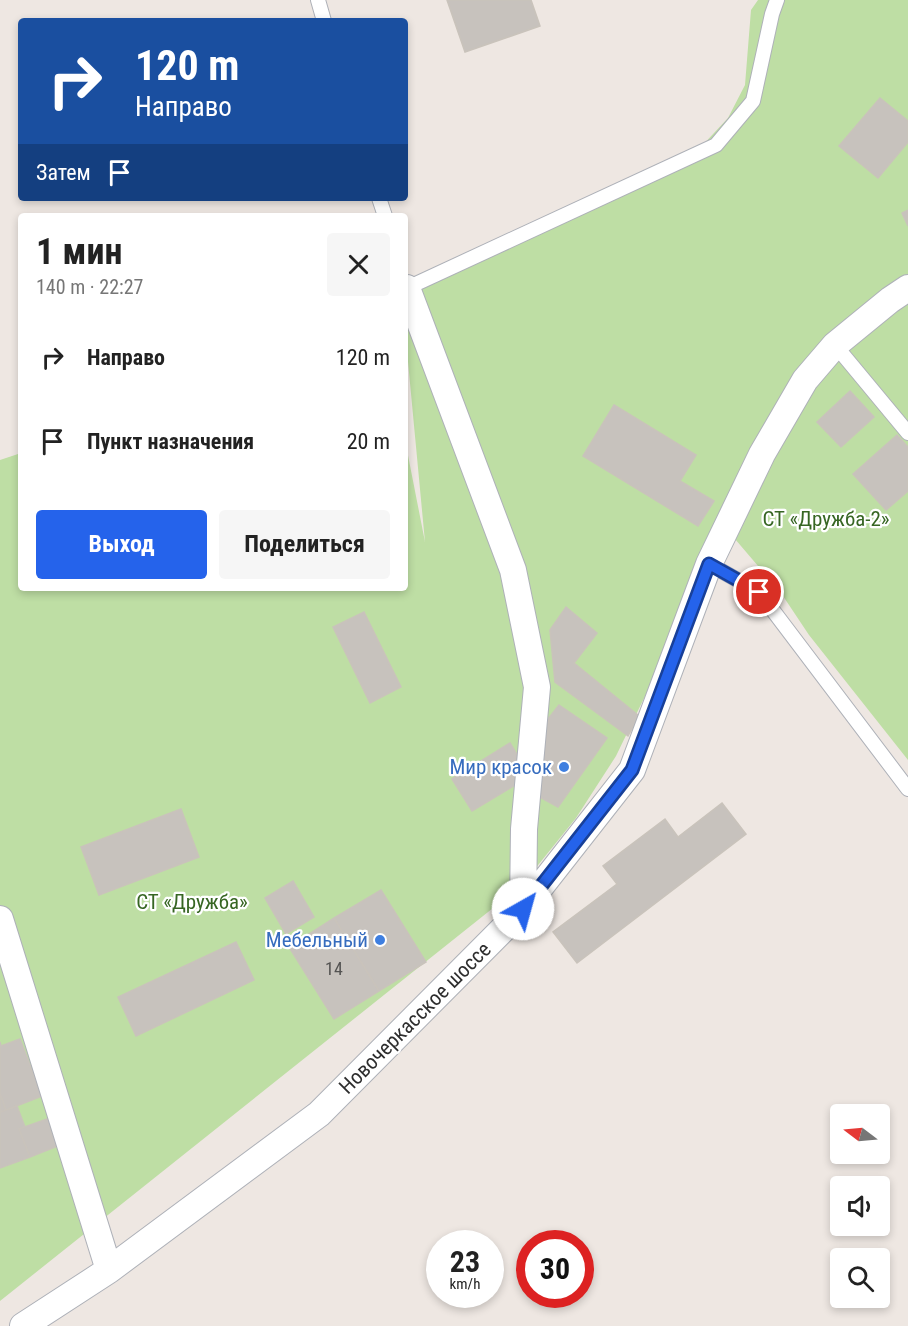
<!DOCTYPE html>
<html lang="ru">
<meta charset="utf-8">
<style>
body{margin:0;font-family:"Roboto Condensed",sans-serif;background:#f6f6f6;color:#222;height:100vh;display:flex;flex-direction:column;font-size:22px;white-space:nowrap}
*{box-sizing:border-box;margin:0}
p{font-size:20px;color:#767676}
.icon{flex:none;width:33px;height:33px;fill:none;stroke:currentColor;stroke-width:2;stroke-linecap:round;stroke-linejoin:round}
.map{position:relative;flex:1;overflow:hidden}
.side{position:absolute;left:18px;top:213px;width:390px;height:378px;display:flex;flex-direction:column;background:#fff;border-radius:6px;box-shadow:0 3px 9px #0003}
.side>*{flex:none}
.hud{position:absolute;left:18px;top:18px;width:390px;height:183px;border-radius:6px;box-shadow:0 3px 9px #0003;background:#1a4fa0;color:#fff;overflow:hidden}
.needle{width:39px;rotate:286deg}
.fabs{position:absolute;left:830px;top:1104px;display:grid;gap:12px}
.fabs a{display:grid;place-items:center;width:60px;height:60px;border-radius:6px;background:#fff;box-shadow:0 3px 9px #0003;font-size:30px}
.speed{position:absolute;left:426px;top:1230px;display:flex;gap:12px;font-size:30px;font-weight:700;text-align:center}
.speed>*{display:grid;place-content:center;width:78px;height:78px;border-radius:50%;background:#fff;box-shadow:0 3px 9px #0003;line-height:1}
.speed small{font-size:15px;font-weight:400}
.speed .limit{border:9px solid #d22;background:#fff;color:#111}
.pin{position:absolute;display:grid;place-items:center;width:51px;height:51px;color:#fff;margin:-26px;border:3px solid #fff;border-radius:50%;box-shadow:0 2px 6px #0007}
.me{position:absolute;width:66px;margin:-33px;rotate:38deg;stroke-linejoin:round;filter:drop-shadow(0 0 4px #0008)}
.turn{display:flex;align-items:center;gap:21px;height:126px;padding:0 18px;font-size:27px}
.turn .icon{width:78px;height:78px;stroke-width:2.5}
.turn b{display:block;font-size:42px;line-height:51px}
.then{display:flex;align-items:center;height:57px;padding:0 18px;background:#0003;gap:12px;font-size:22px}
.round{display:grid;place-items:center;flex:none;width:63px;height:63px;border-radius:6px;background:#f6f6f6}
.headline{display:flex;align-items:center;justify-content:space-between;height:102px;padding:0 18px}
h1{font-size:36px;font-weight:700;line-height:45px}
.primary-button{display:flex;gap:12px;margin-top:auto;padding:12px 18px}
.primary-button a{flex:1;height:69px;border-radius:6px;background:#2563eb;color:#fff;font-size:24px;font-weight:700;line-height:69px;text-align:center}
.primary-button a+a{background:#f6f6f6;color:#222}
ul{padding:0;list-style:none}
li{display:flex;align-items:center;gap:18px;height:84px;padding:0 18px}
li div{flex:1}
li b{display:block;font-size:22px}
li em{font-style:normal}
.map>svg:first-child{display:block}
</style>
<div class="map">
<svg width="908" height="1326" viewBox="0 0 908 1326">
<rect width="100%" height="100%" fill="#eee7e2"/>
<path fill="#bedea4" d="M758,0H908V760L809,635L781,593L735,539L709,564L616,756L576,818L522,885L0,1301V460L21,453V588H405V440L425,542L405,330V289L685,164L728,118L745,85L751,10Z"/>
<path fill="#c7c2bd" stroke="#c9c3bb" stroke-width="1.5" d="M447,0H531L540,26L465,52Z
M880,98L908,121V142L878,178L839,146Z
M908,210V226L902,213Z
M850,391L874,417L841,447L817,422Z
M614,405L696,455L680,481L714,501L698,526L583,456Z
M897,435L908,447V491L886,510L853,474Z
M566,607L597,633L574,663L639,716L628,736L555,682L550,630Z
M364,612L401,687L370,703L333,627Z
M559,705L607,738L558,807L538,796L548,719Z
M510,743L530,776L472,811L452,779Z
M722,803L746,834L577,963L553,932L617,884L603,866L665,819L678,837Z
M181,809L199,857L99,895L81,847Z
M293,881L314,917L286,934L265,898Z
M381,890L426,962L379,991L334,918Z
M334,918L379,991L334,1019L289,947Z
M236,942L254,980L136,1036L118,997Z
M20,1039L42,1096L6,1110L0,1093V1042L1,1046Z
M0,1093L6,1110L0,1112Z
M17,1106L25,1127L19,1129L30,1157L0,1168V1112Z
M50,1118L60,1145L30,1157L19,1129Z"/>
<g fill="none" stroke-linecap="round" stroke-linejoin="round">
<defs>
<path id="lane" d="M318,0L324,21
M379,198L385,216
M406,283L407,288L716,145L753,101L772,14L777,0
M835,345L908,433
M709,564L759,592L908,789"/>
<path id="street" d="M407,288L513,570L537,687L524,829L523,909
M0,919L109,1270
M23,1326L109,1270L319,1114L523,909L632,770L709,564L762,454L805,380L835,345L890,300L908,288"/>
</defs>
<use href="#lane" stroke="#aeb1b8" stroke-width="16"/>
<use href="#street" stroke="#aeb1b8" stroke-width="28"/>
<use href="#lane" stroke="#fff" stroke-width="14"/>
<use href="#street" stroke="#fff" stroke-width="26"/>
</g>
<g fill="none" stroke-linecap="round" stroke-linejoin="round">
<defs>
<path id="route" d="M523,909L632,770L709,564L759,592"/>
</defs>
<use href="#route" stroke="#184099" stroke-width="15"/>
<use href="#route" stroke="#2563eb" stroke-width="10"/>
</g>
<g fill="#3f7fe0" stroke="#fff" stroke-width="2">
<circle cx="564" cy="767" r="6"/>
<circle cx="380" cy="940" r="6"/>
</g>
<g text-anchor="middle" stroke-width="4.5" stroke-linejoin="round" paint-order="stroke">
<g font-size="18" fill="#545352">
<text x="334" y="975">14</text>
</g>
<g font-size="21" fill="#376623" stroke="#fff">
<text x="826" y="526">СТ «Дружба-2»</text>
<text x="192" y="909">СТ «Дружба»</text>
</g>
<g font-size="21" fill="#366cbe" stroke="#fff" text-anchor="end">
<text x="552" y="774">Мир красок</text>
<text x="368" y="947">Мебельный</text>
</g>
<g font-size="21" fill="#2e2e2e" stroke="#fff">
<text transform="translate(415 1018) rotate(-45)" y="7">Новочеркасское шоссе</text>
</g>
</g>
</svg>
<div class="fabs">
<a><svg class="needle" viewBox="-14 -14 28 28"><path d="M0-13l5 13h-10z" fill="#e53935"/><path d="M0 13l5-13h-10z" fill="#767676"/></svg></a>
<a><svg class="icon" aria-label="sound" viewBox="0 0 24 24"><path d="M4 9h4l5-4v14l-5-4H4zM17 9q2 3 0 6"/></svg></a>
<a><svg class="icon" aria-label="search" viewBox="0 0 24 24"><circle cx="10" cy="10" r="6"/><path d="M15 15l6 6"/></svg></a>
</div>
<div class="speed"><div>23<small>km/h</small></div><div class="limit">30</div></div>
<div class="pin" style="left:759px;top:592px;background:#d93025"><svg class="icon" aria-label="arrive" viewBox="0 0 24 24"><path d="M6 21V4h12l-3 4 3 4H6"/></svg></div>
<svg class="me" style="left:523px;top:909px" viewBox="-20 -20 40 40"><circle r="19" fill="#fff"/><path d="M0-13L10 11 0 6-10 11z" fill="#2563eb"/></svg>
<div class="hud">
<div class="turn"><svg class="icon" aria-label="right" viewBox="0 0 24 24"><path d="M7 20v-9h11M14 6l5 5-5 5"/></svg><div><b>120 m</b>Направо</div></div>
<div class="then">Затем<svg class="icon" aria-label="arrive" viewBox="0 0 24 24"><path d="M6 21V4h12l-3 4 3 4H6"/></svg></div>
</div>
<section class="side">
<div class="headline"><div><h1>1 мин</h1><p>140 m · 22:27</p></div><a class="round"><svg class="icon" aria-label="close" viewBox="0 0 24 24"><path d="M6 6l12 12M18 6L6 18"/></svg></a></div>
<ul>
<li><svg class="icon" aria-label="right" viewBox="0 0 24 24"><path d="M7 20v-9h11M14 6l5 5-5 5"/></svg><div><b>Направо</b></div><em>120 m</em></li>
<li><svg class="icon" aria-label="arrive" viewBox="0 0 24 24"><path d="M6 21V4h12l-3 4 3 4H6"/></svg><div><b>Пункт назначения</b></div><em>20 m</em></li>
</ul>
<div class="primary-button"><a>Выход</a><a>Поделиться</a></div>
</section>
</div>
